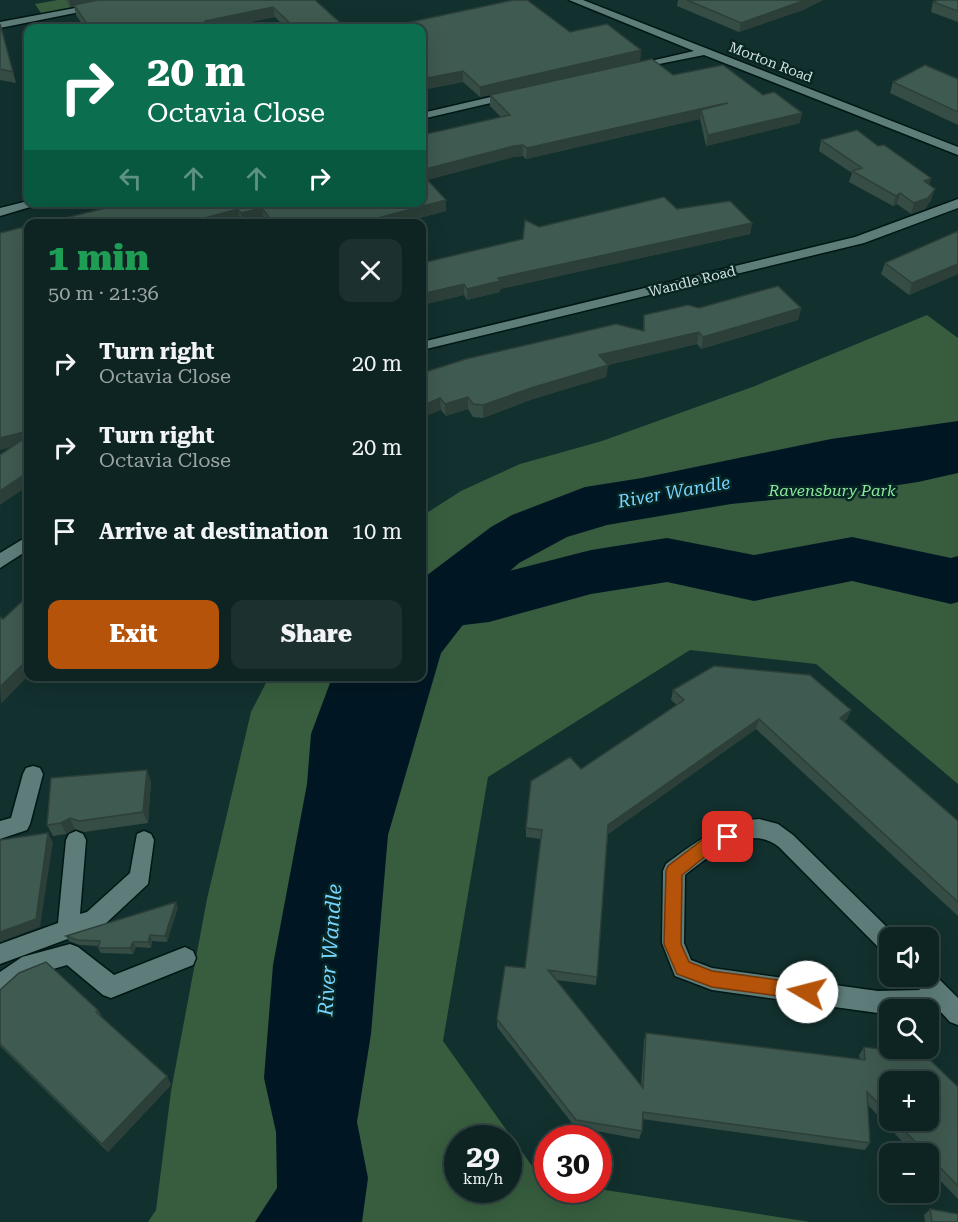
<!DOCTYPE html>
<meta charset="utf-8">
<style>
body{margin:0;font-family:"Roboto Serif",serif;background:#1c302f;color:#f1f3f6;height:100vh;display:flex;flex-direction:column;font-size:22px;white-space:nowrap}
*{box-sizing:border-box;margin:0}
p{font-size:20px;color:#9ba4a5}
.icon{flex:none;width:33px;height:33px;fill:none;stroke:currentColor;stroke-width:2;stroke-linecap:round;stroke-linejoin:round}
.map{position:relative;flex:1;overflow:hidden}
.sheet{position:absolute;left:24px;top:219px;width:402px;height:462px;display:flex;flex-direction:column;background:#0e2422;border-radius:12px;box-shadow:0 6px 24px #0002,0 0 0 2px #2e4140}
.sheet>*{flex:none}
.guide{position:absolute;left:24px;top:24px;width:402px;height:183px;border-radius:12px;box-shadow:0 6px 24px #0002,0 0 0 2px #2e4140;background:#0b6e4f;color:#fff;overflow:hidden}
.tools{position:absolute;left:879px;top:927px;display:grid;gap:12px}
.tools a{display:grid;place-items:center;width:60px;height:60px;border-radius:12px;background:#0e2422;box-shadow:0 6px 24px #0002,0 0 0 2px #2e4140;font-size:30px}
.speed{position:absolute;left:444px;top:1125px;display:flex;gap:12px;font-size:30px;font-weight:700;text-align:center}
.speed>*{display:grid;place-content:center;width:78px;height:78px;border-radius:50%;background:#0e2422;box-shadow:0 6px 24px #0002,0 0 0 2px #2e4140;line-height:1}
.speed small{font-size:15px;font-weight:400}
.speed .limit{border:9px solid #d22;background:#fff;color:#111}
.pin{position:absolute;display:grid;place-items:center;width:51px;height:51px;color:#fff;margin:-26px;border-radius:12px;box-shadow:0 3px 9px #0006}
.me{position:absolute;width:66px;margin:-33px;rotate:278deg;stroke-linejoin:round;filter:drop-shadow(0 0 4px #0008)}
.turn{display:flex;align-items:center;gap:21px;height:126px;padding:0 24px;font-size:27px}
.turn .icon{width:78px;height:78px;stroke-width:2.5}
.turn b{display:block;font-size:42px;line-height:51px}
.lanes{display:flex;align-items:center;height:57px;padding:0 24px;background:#0003;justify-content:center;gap:30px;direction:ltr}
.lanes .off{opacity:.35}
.round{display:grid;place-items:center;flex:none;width:63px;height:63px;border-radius:12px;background:#1c302f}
.head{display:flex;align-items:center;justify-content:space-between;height:102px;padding:0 24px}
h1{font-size:36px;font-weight:800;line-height:45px;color:#1e9e55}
.cta{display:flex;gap:12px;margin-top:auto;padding:12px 24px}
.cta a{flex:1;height:69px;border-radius:12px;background:#b45309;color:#fff;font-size:24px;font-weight:800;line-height:69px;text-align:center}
.cta a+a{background:#1c302f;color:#f1f3f6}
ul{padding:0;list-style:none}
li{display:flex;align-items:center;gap:18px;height:84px;padding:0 24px}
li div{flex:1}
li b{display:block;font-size:22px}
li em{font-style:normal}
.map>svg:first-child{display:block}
</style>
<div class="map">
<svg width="958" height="1222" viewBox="0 0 958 1222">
<rect width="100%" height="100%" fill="#12302e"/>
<path fill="#375d3e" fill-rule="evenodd" d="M58,0H133L43,16L35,4Z
M927,315L958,338V784L816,664L690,650L488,777L443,1041L542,1180L547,1181L548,1190L599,1189L810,1222H148L156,1210L171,1091L207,899L251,712L269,677L422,676V516L461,491L520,464L602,441L755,386ZM458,1138H508V1190H458Z"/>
<path fill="#001723" d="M958,421V473L918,482L852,492L731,504L607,525L567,537L519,563L502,578L480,612L462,626L441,653L388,835L371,1034L357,1122L368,1178L362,1222H255L277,1188L276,1132L264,1078L273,965L307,784L311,734L330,683L335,677L422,676V579L491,527L512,515L585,487L642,478L831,439Z"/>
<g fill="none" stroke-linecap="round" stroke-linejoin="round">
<path fill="#001723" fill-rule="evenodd" d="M852,537L951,558L958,556V602L951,604L852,581L754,601L667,582L591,594L489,622L430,629L422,626V584L430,581L489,576L591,550L667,538L754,555Z"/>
<defs>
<path id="minor" d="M118,0H140L0,28V22Z
M569,0H583L958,147V155L704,55L629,70V66L694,51Z
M512,92L516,93V97L422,119V113Z
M958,199V208L864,243L422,350V342L855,237Z
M28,201L47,202L0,216V208Z
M28,536V550L0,568V553Z
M33,766L40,768L43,774L30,824L27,830L0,839V821L11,818L23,774L26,768Z
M759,819L778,824L793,835L898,938H890V954L882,951L779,847C747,822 711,855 685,875L684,943L691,960L712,968L878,991L920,990L911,976H928V968L958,998V1025L950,1022L940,1011L890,1010V1013H878L712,990L675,976L662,943L663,871L666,864C694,843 723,822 759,819Z
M76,831L83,834L86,840L80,914L87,912L130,873L137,834L144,831L151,834L154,840L148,884L103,926L0,964V944L58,923L66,840L69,834Z
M70,944L78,947L114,975L185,947L193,951L196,958L193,965L111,998L103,995L67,965L36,974L0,996V972L22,957Z"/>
</defs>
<use href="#minor" stroke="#001716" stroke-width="3"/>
<use href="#minor" fill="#5e7d7a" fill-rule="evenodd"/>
</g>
<path fill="#364d45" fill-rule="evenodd" d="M66,0H315L346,28H286L275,17L219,28H85L76,15L74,6L70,7Z
M678,0H823L803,10L739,32L677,6Z
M958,0V22L931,12L933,2Z
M0,23L16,83L0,80Z
M422,28L570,32L641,50L640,61L480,97L463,82L422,90Z
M673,75L800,123L706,146L700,119L526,159L523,156L514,157L427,180L446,211L397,224H267L264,219L245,224H242L240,220L40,224L501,117L490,106V95Z
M958,79V125L890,93L893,82Z
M821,140L878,146L931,178L929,185L931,200L925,209L911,214L897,204L893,206L849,182L852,173L819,151Z
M677,209L752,223L750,234L500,289V292L467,300L464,295L422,305V263L523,239L539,227Z
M958,231V274L909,295L881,274L885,263Z
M699,308H801L798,320L701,349L697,344L608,365L606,377L530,400L483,418L473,417L468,409L446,416L441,410L422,373L643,331L644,315Z
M673,690L851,710L847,719L844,722L958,821V916L756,729L608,834L596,985L556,980L641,1086L644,1040L646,1033L860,1060L859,1055L864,1047L958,1087V1199L928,1168V1154H914L868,1105L870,1143L865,1150L642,1119V1131L639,1139L575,1127L497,1027V1019L525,968L541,839L526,837V828L581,769L677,705L671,700ZM890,1082L928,1120H890Z
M151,781L148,823L84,832L75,829L66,834L53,836L47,825Z
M178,907L167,942L152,941L151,948L136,947L133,954L101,953L98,948V946L80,945L69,941L66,936Z
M0,990L98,1010L103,1018L167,1076L171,1085L108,1152L0,1046Z
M930,1209L958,1222H925L924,1215Z"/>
<path fill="#2c3f38" d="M69,0H106L70,7Z
M805,0H823L803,10L739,32L741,23Z
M273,7L275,17L219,28H193V25L205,21Z
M641,50L640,61L480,97V87Z
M463,71V82L422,90V79Z
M722,104L720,114L701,110L700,119L526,159L527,148Z
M802,113L800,123L706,146L708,135Z
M523,145V156L514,157L422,181V170L514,146Z
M931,178L928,189L924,181Z
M935,189L931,200L925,209L911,214L914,203Z
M900,193L897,204L893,206L896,196Z
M446,200V211L397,224H355Z
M262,208L264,219L242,224L241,213Z
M238,209L240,220L228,224H182Z
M752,223L750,234L500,289V292L467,300V289L498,278Z
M958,264V274L909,295L912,283Z
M464,284V295L422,305V294Z
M801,308L798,320L701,349L703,337Z
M699,332L697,344L608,365L606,377L530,400L483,418V405L599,355Z
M468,397V409L446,416L445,404Z
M440,398L441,410L422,418V406Z
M28,431V443L0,450V438Z
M28,472V486L0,505V491Z
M28,659V676L1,704L0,687Z
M851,710L847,719L836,727L840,718Z
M759,719L756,729L607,834L608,825Z
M147,770L151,781L148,823L143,812Z
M70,818L75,829L66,834L61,823Z
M48,833L53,842L40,927L0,942V932Z
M176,902L178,907L167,942L165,936Z
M150,935L152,941L151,948L148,942Z
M133,942L136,947L133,954L130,948Z
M167,1076L171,1085L108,1152L102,1144Z"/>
<path fill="#3f5a50" stroke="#2c3f38" stroke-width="1.5" d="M98,0H315L346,28H295L273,7L205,21L206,23L193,25L196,28H90L74,5Z
M514,0H527L570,32L607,24L641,50L480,87L463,71L422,79V28H383Z
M687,0H805L741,23Z
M938,0H958V11L933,2Z
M0,24L13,72L0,69Z
M652,59L673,75L723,65L763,95L774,92L802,113L708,135L701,110L728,103L722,104L527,148L523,145L514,146L422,170V135L510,115L490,95Z
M925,65L958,79V112L893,82Z
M857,130L878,146L884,145L931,178L924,181L935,189L928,198L914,203L900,193L896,196L852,171L862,168L821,140Z
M422,174L446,200L355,224H274L262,208L241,213L238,209L182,224H40L131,202H422Z
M664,197L677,209L730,201L752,223L498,278L500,281L467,289L464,284L422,294V263L523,239L525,220L539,227Z
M28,226V431L0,438V233Z
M958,231V264L912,283L885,263Z
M778,286L801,308L703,337L699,332L599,355L608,365L531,388L483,405L473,404L468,397L445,404L440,398L422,406V373L466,359L616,324L644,331V315L688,305L699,308Z
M28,436V472L0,491V455Z
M28,596V659L0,687V617L3,619Z
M714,666L810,675L851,710L840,718L958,821V902L759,719L608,825L597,977L548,970L643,1088L646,1033L865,1060L864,1047L925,1055L958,1087V1186L928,1155V1154H927L894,1120H928V1082H890V1115L867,1092L870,1143L643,1112L642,1131L576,1120L497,1019L505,966L525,968L542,830L526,828L531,781L570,757L581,769L684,700L673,690Z
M147,770L143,812L79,821L70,818L61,823L47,825L51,778Z
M48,833L36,919L0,932V840Z
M176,902L165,936L150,935L148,942H133L130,948H98L100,941L77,940L66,936Z
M46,962L98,1010L96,1012L167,1076L102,1144L0,1044V990L19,973Z
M930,1209L958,1214V1222H932Z"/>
<path fill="#b45309" stroke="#753606" stroke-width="1.5" d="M728,830L734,832L736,837L734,842L712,851L682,875L681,944L689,962L712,971L807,984L813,986L816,992L813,998L807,1000L712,987L677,974L664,944L666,871L668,866L701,841Z"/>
<g text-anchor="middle" stroke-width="5" stroke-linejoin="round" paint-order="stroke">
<g font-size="14" fill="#d1e2e0" stroke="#072624">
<text transform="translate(771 62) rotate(21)" y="5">Morton Road</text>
<text transform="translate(692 281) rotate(-14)" y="5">Wandle Road</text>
</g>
<g font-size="16" font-style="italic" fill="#8de89e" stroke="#072624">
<text x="832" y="496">Ravensbury Park</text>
</g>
<g font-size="18" font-style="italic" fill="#76d4ff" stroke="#072624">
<text transform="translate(674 492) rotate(-10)" y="6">River Wandle</text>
</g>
<g font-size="21" font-style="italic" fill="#76d4ff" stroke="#072624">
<text transform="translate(330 950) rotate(-86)" y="7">River Wandle</text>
</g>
</g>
</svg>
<div class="tools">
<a><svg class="icon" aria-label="sound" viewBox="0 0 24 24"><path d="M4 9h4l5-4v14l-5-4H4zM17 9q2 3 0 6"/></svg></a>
<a><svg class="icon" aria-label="search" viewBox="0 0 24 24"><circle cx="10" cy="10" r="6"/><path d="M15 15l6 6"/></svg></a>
<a>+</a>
<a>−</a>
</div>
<div class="speed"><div>29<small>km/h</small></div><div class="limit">30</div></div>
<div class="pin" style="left:728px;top:837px;background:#d93025"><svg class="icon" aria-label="arrive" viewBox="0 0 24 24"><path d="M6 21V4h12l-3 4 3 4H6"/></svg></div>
<svg class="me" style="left:807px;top:992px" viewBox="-20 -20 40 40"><circle r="19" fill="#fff"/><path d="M0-13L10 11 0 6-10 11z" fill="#b45309"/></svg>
<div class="guide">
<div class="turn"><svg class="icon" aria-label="right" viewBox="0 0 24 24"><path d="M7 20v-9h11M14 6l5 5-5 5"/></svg><div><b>20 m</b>Octavia Close</div></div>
<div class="lanes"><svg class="icon off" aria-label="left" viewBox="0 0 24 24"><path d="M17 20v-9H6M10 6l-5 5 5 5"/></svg><svg class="icon off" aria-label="ahead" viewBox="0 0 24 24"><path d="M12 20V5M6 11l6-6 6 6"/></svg><svg class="icon off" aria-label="ahead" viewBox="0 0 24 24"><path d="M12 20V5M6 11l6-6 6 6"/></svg><svg class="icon" aria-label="right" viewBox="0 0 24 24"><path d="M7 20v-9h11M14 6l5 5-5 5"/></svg></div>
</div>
<section class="sheet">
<div class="head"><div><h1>1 min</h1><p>50 m · 21:36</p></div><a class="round"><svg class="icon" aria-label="close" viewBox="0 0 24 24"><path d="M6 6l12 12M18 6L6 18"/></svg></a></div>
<ul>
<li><svg class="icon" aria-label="right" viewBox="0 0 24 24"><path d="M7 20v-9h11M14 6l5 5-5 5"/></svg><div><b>Turn right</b><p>Octavia Close</p></div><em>20 m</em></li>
<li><svg class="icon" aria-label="right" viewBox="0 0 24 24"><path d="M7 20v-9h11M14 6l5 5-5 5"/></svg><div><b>Turn right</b><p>Octavia Close</p></div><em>20 m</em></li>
<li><svg class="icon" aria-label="arrive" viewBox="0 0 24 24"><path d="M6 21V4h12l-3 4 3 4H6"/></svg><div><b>Arrive at destination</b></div><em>10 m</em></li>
</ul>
<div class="cta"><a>Exit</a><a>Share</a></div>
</section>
</div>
